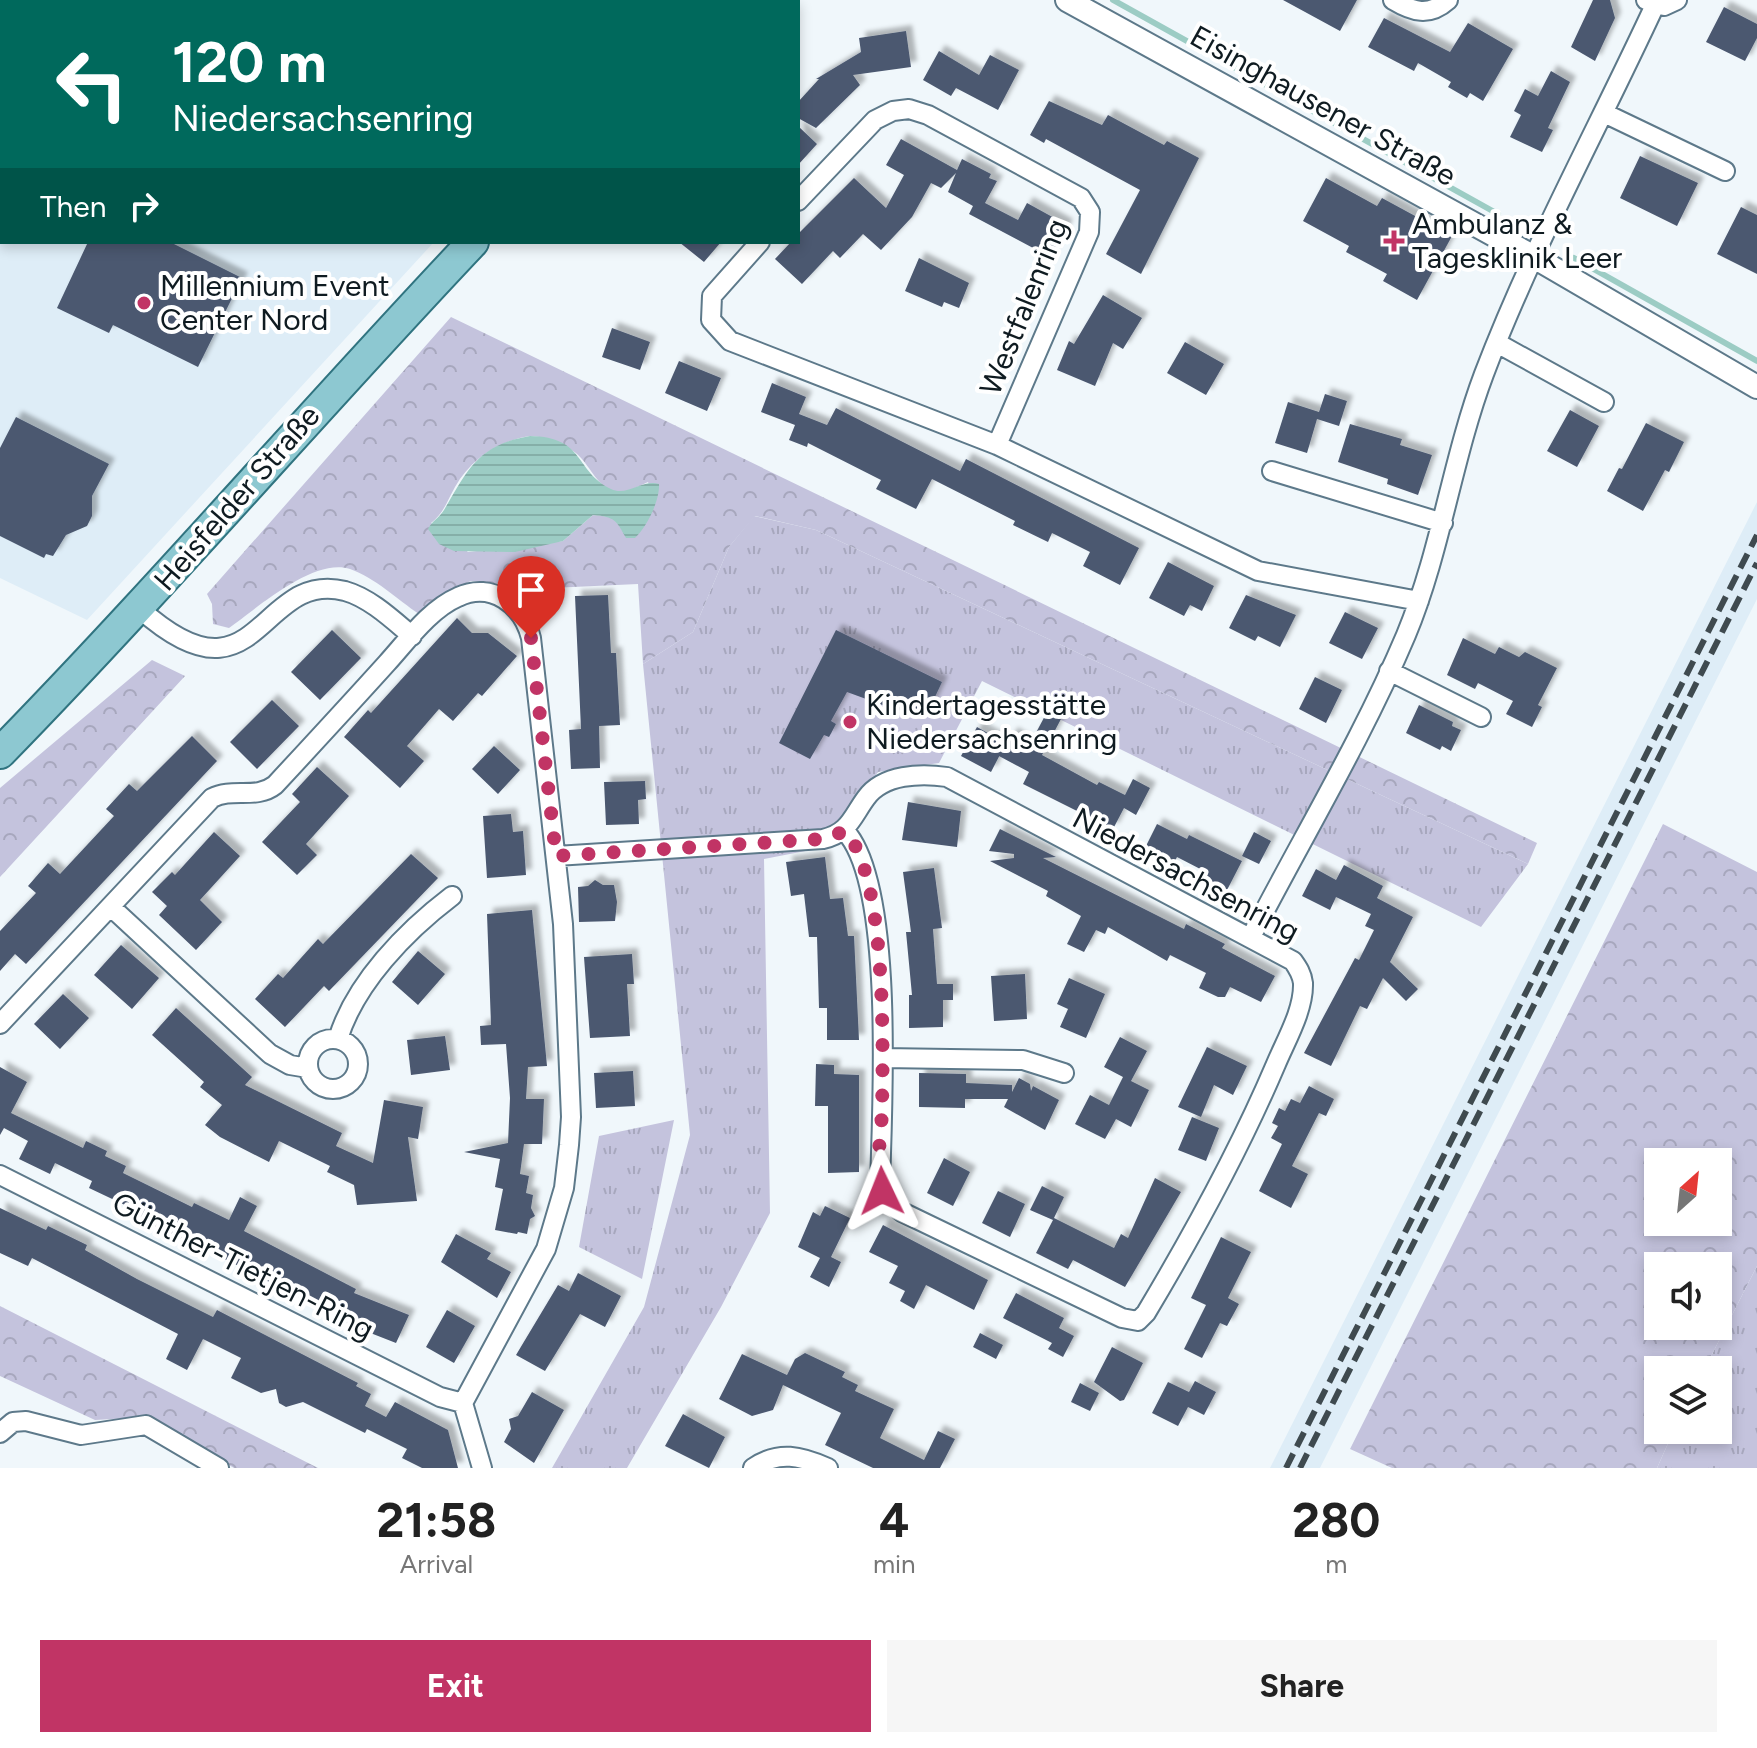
<!DOCTYPE html>
<meta charset="utf-8">
<style>
body{margin:0;font-family:Figtree,sans-serif;background:#f6f6f6;color:#222;height:100vh;display:flex;flex-direction:column;font-size:30px;white-space:nowrap}
*{box-sizing:border-box;margin:0}
p{font-size:26px;color:#767676}
.icon{flex:none;width:44px;height:44px;fill:none;stroke:currentColor;stroke-width:2;stroke-linecap:round;stroke-linejoin:round}
.map{position:relative;height:1468px;overflow:hidden}
.drawer{display:flex;flex-direction:column;background:#fff;flex:1}
.drawer>*{flex:none}
.banner{position:absolute;left:0px;top:0px;width:800px;height:244px;box-shadow:0 4px 12px #0003;background:#00695c;color:#fff;overflow:hidden}
.needle{width:52px;rotate:27deg}
.buttons{position:absolute;left:1644px;top:1148px;display:grid;gap:16px}
.buttons a{display:grid;place-items:center;width:88px;height:88px;border-radius:0px;background:#fff;box-shadow:0 4px 12px #0003;font-size:40px}
.pin{position:absolute;display:grid;place-items:center;width:68px;height:68px;color:#fff;margin:-82px -34px;border-radius:50% 50% 50% 0;rotate:-45deg;box-shadow:0 0 8px #0007}
.pin .icon{rotate:45deg}
.me{position:absolute;width:88px;margin:-44px;rotate:358deg;stroke-linejoin:round;filter:drop-shadow(0 0 6px #0008)}
.turn{display:flex;align-items:center;gap:28px;height:168px;padding:0 40px;font-size:36px}
.turn .icon{width:104px;height:104px;stroke-width:2.5}
.turn b{display:block;font-size:56px;line-height:68px}
.then{display:flex;align-items:center;height:76px;padding:0 40px;background:#0003;gap:16px;font-size:30px}
.eta{display:flex;justify-content:space-evenly;align-items:center;height:136px;text-align:center}
.eta b{font-size:48px;font-weight:700;line-height:56px}
.action{display:flex;gap:16px;margin-top:auto;padding:16px 40px}
.action a{flex:1;height:92px;border-radius:0px;background:#c13465;color:#fff;font-size:32px;font-weight:700;line-height:92px;text-align:center}
.action a+a{background:#f6f6f6;color:#222}
.map>svg:first-child{display:block}
</style>
<div class="map">
<svg width="1757" height="1468" viewBox="0 0 1757 1468">
<defs>
<pattern id="grass-tufts" width="24" height="20" patternUnits="userSpaceOnUse" patternTransform="scale(2)"><rect width="24" height="20" fill="#c4c3dd"/><path d="M3 7l-1-3M5 7V3M7 7l1-3M15 17l-1-3M17 17v-4M19 17l1-3" fill="none" stroke="#a7a7bd"/></pattern>
<pattern id="forest-crowns" width="20" height="18" patternUnits="userSpaceOnUse" patternTransform="scale(2)"><rect width="20" height="18" fill="#c4c3dd"/><path d="M2 6a3 3 0 1 1 6 0M12 15a3 3 0 1 1 6 0" fill="none" stroke="#a7a7bd"/></pattern>
<pattern id="water-rules" width="6" height="5" patternUnits="userSpaceOnUse" patternTransform="scale(2)"><rect width="6" height="5" fill="#9cccc4"/><path d="M0 2.5h6" fill="none" stroke="#85afa8"/></pattern>
<filter id="shadow"><feDropShadow dx="6" dy="-6" stdDeviation="2" flood-color="#0004"/></filter>
</defs>
<rect width="100%" height="100%" fill="#f0f7fb"/>
<path fill="#deedf7" d="M0,0H657L2,2V242H434L87,620L0,578Z
M1757,502V599L1320,1468H1270Z"/>
<path fill="url(#grass-tufts)" d="M754,516L816,530L1528,864L1481,927L982,681L939,763L878,772L840,818L826,847L764,859L770,1213L721,1307L627,1468H552L644,1307L690,1135L643,664L693,632L729,547Z
M674,1120L642,1279L579,1247L599,1136Z
M1757,1266V1468H1657L1674,1430H1718V1370H1704Z"/>
<path fill="url(#forest-crowns)" fill-rule="evenodd" d="M451,317L1537,843L1528,864L816,530L755,516L729,547L693,632L643,664L638,584L551,588L471,581L454,588L419,614C398,600 374,577 350,569C314,557 257,608 229,628L213,624L212,604L207,594ZM530,436C545,436 571,446 581,458C592,470 600,490 618,492C627,493 639,486 648,482L656,501L651,511L622,530L620,523L613,517L593,515L563,541L468,552L431,523C444,513 447,501 455,487C471,459 498,441 530,436Z
M152,660L185,676L0,877V788Z
M1663,824L1757,872V1266L1704,1370H1658V1430H1674L1657,1468H1392L1350,1449ZM1718,1162V1222H1658V1162ZM1658,1266H1718V1326H1658Z
M0,1306L318,1468H234L147,1417L95,1420L0,1376Z"/>
<path fill="url(#water-rules)" d="M530,436C586,437 574,471 611,489C627,497 642,479 659,484C660,500 647,527 635,538H626C616,520 615,517 593,515L563,541L515,552L454,551L439,544L428,529C432,521 439,518 444,510C468,470 477,445 530,436Z"/>
<g fill="none" stroke-linecap="round" stroke-linejoin="round">
<path stroke="#9cccc4" stroke-width="6" d="M1113,0L1498,214
M1574,258L1757,361"/>
</g>
<path fill="#4b5870" filter="url(#shadow)" d="M1283,0H1357L1340,31Z
M1593,0H1610L1615,18L1595,61L1571,47Z
M1724,7L1757,24V38L1745,61L1706,42Z
M1384,18L1450,52L1468,23L1513,49L1483,101L1470,93L1467,98L1448,87L1451,82L1418,63L1414,71L1368,47Z
M906,31L911,67L853,75L860,85L816,128L798,118V102L819,79H816L861,52L859,38Z
M939,51L979,75L990,55L1019,70L998,110L956,88L951,96L923,80Z
M1551,71L1570,82L1548,128L1553,130L1542,152L1510,137L1521,115L1514,111L1525,89L1538,96Z
M1049,101L1102,125L1108,115L1164,145L1167,141L1199,158L1141,274L1106,254L1140,190L1046,139L1044,143L1030,135Z
M798,126L817,144L798,165Z
M901,139L957,170L962,159L991,174L989,178L997,181L985,203L1018,220L1027,203L1067,225L1050,257L969,214L973,206L948,192L956,173L941,188L931,183L912,217L881,250L863,234L840,258L833,251L802,284L775,259L791,242H798V234L854,178L886,208L904,175L886,165Z
M1640,156L1698,183L1677,226L1620,198Z
M1326,178L1377,206L1382,198L1452,236L1417,300L1383,281L1387,274L1346,252L1349,246L1303,221Z
M1741,207L1757,215V274L1717,254Z
M88,242H170L242,278L198,367L113,325L109,333L57,308Z
M679,242H721L704,262Z
M919,258L969,283L959,308L944,302L942,307L905,291Z
M1103,295L1142,318L1123,349L1113,343L1095,386L1057,370L1069,341L1074,344Z
M612,328L650,342L640,370L602,357Z
M1185,342L1224,364L1206,395L1167,373Z
M679,361L721,378L707,411L665,393Z
M772,383L806,397L799,414L827,425L836,408L960,471L966,459L1139,548L1120,585L1083,566L1090,552L1052,533L1048,542L1013,525L1015,521L932,479L916,509L876,489L881,480L808,443L807,447L789,440L795,425L761,412Z
M1325,394L1347,401L1339,426L1317,419L1307,453L1275,443L1288,402L1319,412Z
M1570,410L1599,426L1577,467L1547,451Z
M16,417L109,464L92,496V516L87,526L66,535L53,556L46,554L44,558L0,536V448Z
M1646,423L1684,442L1669,472L1665,470L1643,511L1607,491L1619,468L1622,469Z
M1350,424L1402,439L1400,445L1432,455L1418,495L1387,484L1388,479L1338,462Z
M1168,562L1214,586L1202,611L1190,605L1184,616L1149,598Z
M608,595L611,653H616L620,725L599,726L600,768L571,769L569,730L581,729L575,596Z
M1246,595L1296,615L1280,647L1258,636L1255,641L1229,628Z
M1345,612L1378,628L1362,659L1329,643Z
M457,618L472,633H488L517,656L482,696L478,693L453,721L439,709L407,746L424,761L400,788L344,737L368,710L371,713Z
M332,630L361,658L320,700L291,672Z
M836,630L942,682L927,714L901,707L899,711L847,692L831,721L836,724L829,737L824,735L810,759L779,743Z
M1463,638L1495,654L1499,647L1519,657L1525,652L1557,668L1538,705L1542,707L1532,727L1506,714L1513,701L1478,683L1475,689L1447,675Z
M1315,677L1342,690L1326,723L1299,709Z
M272,700L299,726L257,769L230,742Z
M1419,705L1453,722L1452,726L1461,730L1451,751L1442,746L1440,750L1406,733Z
M1047,712L1061,719L1042,755L1097,785L1099,782L1125,795L1133,779L1150,788L1136,815L1124,808L1113,829L1023,784L1029,772L999,756L1012,733L1030,744Z
M977,727L1006,743L991,772L961,756Z
M192,736L217,761L26,964L15,954L0,971V931L36,893L28,886L48,863L60,874L114,816L106,809L129,784L137,791Z
M494,746L520,770L498,794L472,769Z
M317,767L349,796L306,844L317,855L297,875L262,842L300,802L292,794Z
M645,781L646,799L638,800L639,824L606,825L604,782Z
M908,802L961,811L957,847L902,840Z
M511,814L513,832L523,831L526,875L487,878L483,816Z
M1157,824L1187,839L1189,835L1242,861L1226,892L1204,882L1208,873L1177,857L1173,865L1144,850Z
M1000,829L1056,857L1043,858L1184,929L1186,924L1225,944L1222,948L1275,976L1261,1002L1230,987L1225,997H1218L1199,988L1206,973L1170,955L1167,961L1108,927L1105,934L1096,930L1084,952L1067,944L1081,916L1046,896L1048,891L990,861L1014,858V854L989,851Z
M214,832L240,856L200,900L222,922L196,950L159,915L167,906L152,892L172,872L175,875Z
M1254,832L1271,841L1259,864L1242,856Z
M411,854L438,878L329,991L324,986L285,1027L255,999L278,974L283,978L318,939L323,944Z
M825,857L830,899L843,898L848,936H854L859,1040H827V1008H819L817,937H809L804,894L791,896L786,862Z
M1344,865L1383,886L1377,898L1413,917L1390,962L1418,989L1406,1001L1383,978L1367,1009L1360,1006L1331,1066L1304,1053L1355,958L1359,960L1374,930L1365,926L1371,914L1336,897L1330,910L1302,896L1316,869L1336,880Z
M934,868L942,928L933,929L937,984H953V1000H943V1027L909,1028V995H912L906,932H911L903,872Z
M595,880L603,885H614L617,902L615,921L579,922L578,887L588,886Z
M532,910L547,1066L528,1067L526,1099H544L542,1144H524L520,1174L529,1176L526,1193L533,1195L531,1208L535,1216L530,1219L527,1234L518,1232L517,1234L495,1230L503,1189L495,1187L500,1159L464,1152L508,1143L510,1098L506,1044L481,1045L480,1026L491,1025L487,914Z
M121,945L159,978L132,1009L94,975Z
M418,951L445,974L418,1005L392,982Z
M632,954L634,984H627L630,1036L590,1038L584,957Z
M1025,974L1027,1019L994,1021L991,976Z
M1069,978L1105,994L1086,1038L1060,1027L1068,1009L1057,1004Z
M63,994L89,1018L60,1049L34,1024Z
M176,1008L252,1077L245,1085L342,1133L336,1146L373,1163L384,1100L423,1107L418,1139L408,1137L417,1201L357,1205L354,1185L327,1172L330,1166L279,1141L269,1162L220,1137L205,1125L222,1105L200,1087L204,1082L152,1035Z
M445,1036L450,1070L411,1075L407,1040Z
M1120,1037L1147,1051L1131,1081L1149,1090L1131,1127L1116,1119L1105,1139L1075,1124L1090,1095L1109,1105L1123,1077L1104,1067Z
M1207,1047L1247,1066L1233,1095L1214,1085L1201,1117L1178,1107Z
M816,1064L834,1065V1074L859,1075V1172L828,1173V1106H815Z
M0,1067L27,1082L11,1113L83,1148L86,1141L107,1151L105,1156L126,1166L123,1173L192,1207L194,1203L229,1220L240,1197L257,1206L244,1231L356,1289L354,1293L409,1315L396,1343L350,1325L243,1268L131,1215L125,1210L127,1206L89,1188L92,1181L55,1163L50,1174L19,1159L28,1141L4,1128L0,1135Z
M633,1071L635,1106L596,1108L594,1073Z
M919,1073L966,1074V1083L1012,1085V1092L1019,1078L1030,1084L1031,1091L1033,1086L1059,1100L1045,1130L1004,1107L1008,1099H965V1108L919,1107Z
M1309,1086L1334,1099L1326,1116L1319,1113L1292,1166L1308,1174L1291,1208L1259,1191L1282,1144L1271,1138L1278,1126L1272,1123L1279,1108L1285,1111L1291,1099L1300,1103Z
M1192,1117L1219,1128L1206,1161L1178,1150Z
M944,1158L970,1172L953,1206L927,1193Z
M1155,1178L1181,1192L1125,1287L1073,1260L1068,1269L1036,1253L1053,1220L1030,1210L1042,1186L1064,1197L1054,1218L1114,1248L1121,1234L1128,1238Z
M998,1191L1025,1204L1010,1237L982,1223Z
M825,1206L850,1218L831,1257L841,1262L829,1287L810,1277L820,1258L798,1247L813,1212L820,1216Z
M0,1208L46,1230L48,1226L87,1245L85,1250L137,1279L213,1317L217,1310L358,1383L356,1386L371,1394L365,1406L386,1417L395,1402L448,1430L458,1468H422L402,1458L407,1449L367,1429L365,1433L303,1402L286,1407L279,1403L276,1389L261,1393L231,1378L241,1358L203,1339L187,1370L166,1359L178,1334L32,1258L28,1266L0,1253Z
M883,1225L988,1280L974,1310L926,1285L914,1309L900,1301L905,1291L889,1283L898,1266L869,1252Z
M456,1234L491,1253L487,1259L511,1272L497,1298L441,1262Z
M1221,1237L1251,1252L1228,1298L1239,1304L1227,1326L1220,1323L1202,1358L1184,1349L1206,1305L1191,1298Z
M578,1273L621,1296L605,1327L580,1314L545,1371L516,1355L558,1285L569,1291Z
M1016,1293L1064,1318L1059,1328L1074,1336L1063,1357L1048,1349L1052,1343L1003,1318Z
M447,1310L475,1326L454,1363L426,1347Z
M980,1333L1003,1345L996,1359L973,1347Z
M1112,1347L1143,1363L1124,1400L1120,1401L1094,1382Z
M805,1353L845,1372L842,1377L858,1385L855,1391L894,1409L880,1438L924,1460L938,1431L955,1439L940,1468H873L825,1445L841,1413L783,1385L773,1410L752,1416L719,1399L742,1354L787,1375L795,1359Z
M1195,1381L1216,1392L1204,1415L1188,1407L1178,1426L1152,1413L1168,1382L1189,1392Z
M1080,1383L1099,1393L1090,1411L1071,1402Z
M532,1392L564,1410L534,1463L504,1442L511,1429L509,1419L518,1416Z
M683,1414L725,1437L709,1468L665,1446Z"/>
<g fill="none" stroke-linecap="round" stroke-linejoin="round">
<defs>
<path id="minor" d="M1393,0C1413,12 1429,17 1448,0
M1646,0L1664,6L1677,0
M1604,113L1725,171
M798,201L875,120L893,111L909,109L928,115L1081,198L1090,212L1089,232L997,445
M760,242L712,296L711,320L730,341L997,445L1258,571L1419,601
M1497,343L1604,402
M1272,471L1443,523
M140,609C259,715 258,569 345,591C370,598 393,620 412,636
M1389,671L1481,717
M556,856L823,839C849,833 852,817 866,798C883,774 921,773 947,777L1293,961C1298,968 1302,974 1303,983C1304,1010 1286,1040 1276,1064C1239,1151 1195,1231 1146,1313L1138,1321L1122,1318L902,1212L886,1199L880,1185C882,1109 895,885 845,831
M111,907L270,1054L290,1065L308,1068
M1251,937C1302,838 1362,739 1406,635C1441,551 1452,459 1484,374C1532,248 1598,128 1655,5
M0,1024L212,798C233,787 256,800 275,785C313,744 350,704 387,663C407,641 430,609 458,597C492,581 523,605 531,638L563,924L571,1117L569,1145L564,1188L546,1249L463,1403
M308 1064a25 25 0 1 1 50 0a25 25 0 1 1-50 0Z
M338,1039C355,983 406,931 452,896
M883,1058L1023,1060L1064,1073
M0,1175L440,1397L463,1403L482,1468
M0,1433L13,1422L26,1421L81,1435L146,1425L219,1468
M753,1468C779,1450 801,1456 828,1468"/>
<path id="tertiary" d="M1067,0L1534,257L1757,387"/>
<path id="primary" d="M703,2L705,0
M0,753C162,587 313,411 473,242"/>
</defs>
<use href="#minor" stroke="#5d798a" stroke-width="22"/>
<use href="#tertiary" stroke="#5d798a" stroke-width="26"/>
<use href="#primary" stroke="#307480" stroke-width="34"/>
<use href="#minor" stroke="#fff" stroke-width="18"/>
<use href="#tertiary" stroke="#fff" stroke-width="22"/>
<use href="#primary" stroke="#8dc8d1" stroke-width="30"/>
<path stroke="#3f4a4f" stroke-width="6" stroke-dasharray="16 8" stroke-linecap="butt" d="M1286,1468L1757,535
M1300,1468L1757,563"/>
</g>
<g fill="none" stroke-linecap="round" stroke-linejoin="round">
<path stroke="#c13465" stroke-width="14" stroke-dasharray="0 25.2" d="M531,638L556,856L823,839L845,831C887,876 883,1048 882,1112C881,1136 875,1168 882,1191"/>
</g>
<g fill="#c13465" stroke="#fff" stroke-width="3">
<path d="M1390 229h8v8h8v8h-8v8h-8v-8h-8v-8h8z"/>
<circle cx="144" cy="303" r="8"/>
<circle cx="850" cy="722" r="8"/>
</g>
<g text-anchor="middle" stroke-width="8" stroke-linejoin="round" paint-order="stroke">
<g font-size="30" fill="#0f1b21" stroke="#fff">
<text transform="translate(1323 106) rotate(29)" y="10">Eisinghausener Straße</text>
<text transform="translate(1024 307) rotate(-68)" y="10">Westfalenring</text>
<text transform="translate(237 498) rotate(-49)" y="10">Heisfelder Straße</text>
<text transform="translate(1186 875) rotate(28)" y="10">Niedersachsenring</text>
<text transform="translate(243 1266) rotate(27)" y="10">Günther-Tietjen-Ring</text>
</g>
<g font-size="30" fill="#0f1b21" stroke="#fff" text-anchor="start">
<text x="1412" y="234">Ambulanz &amp;<tspan x="1412" dy="34">Tagesklinik Leer</tspan></text>
<text x="160" y="296">Millennium Event<tspan x="160" dy="34">Center Nord</tspan></text>
<text x="866" y="715">Kindertagesstätte<tspan x="866" dy="34">Niedersachsenring</tspan></text>
</g>
</g>
</svg>
<div class="buttons">
<a><svg class="needle" viewBox="-14 -14 28 28"><path d="M0-13l5 13h-10z" fill="#e53935"/><path d="M0 13l5-13h-10z" fill="#767676"/></svg></a>
<a><svg class="icon" aria-label="sound" viewBox="0 0 24 24"><path d="M4 9h4l5-4v14l-5-4H4zM17 9q2 3 0 6"/></svg></a>
<a><svg class="icon" aria-label="layers" viewBox="0 0 24 24"><path d="M12 4l9 5-9 5-9-5zM3 14l9 5 9-5"/></svg></a>
</div>
<div class="pin" style="left:531px;top:638px;background:#d93025"><svg class="icon" aria-label="arrive" viewBox="0 0 24 24"><path d="M6 21V4h12l-3 4 3 4H6"/></svg></div>
<svg class="me" style="left:882px;top:1191px" viewBox="-20 -20 40 40"><path d="M0-17L14 15 0 8-14 15z" fill="#c13465" stroke="#fff" stroke-width="4"/></svg>
<div class="banner">
<div class="turn"><svg class="icon" aria-label="left" viewBox="0 0 24 24"><path d="M17 20v-9H6M10 6l-5 5 5 5"/></svg><div><b>120 m</b>Niedersachsenring</div></div>
<div class="then">Then<svg class="icon" aria-label="right" viewBox="0 0 24 24"><path d="M7 20v-9h11M14 6l5 5-5 5"/></svg></div>
</div>
</div>
<section class="drawer">
<div class="eta">
<div><b>21:58</b><p>Arrival</p></div>
<div><b>4</b><p>min</p></div>
<div><b>280</b><p>m</p></div>
</div>
<div class="action"><a>Exit</a><a>Share</a></div>
</section>
